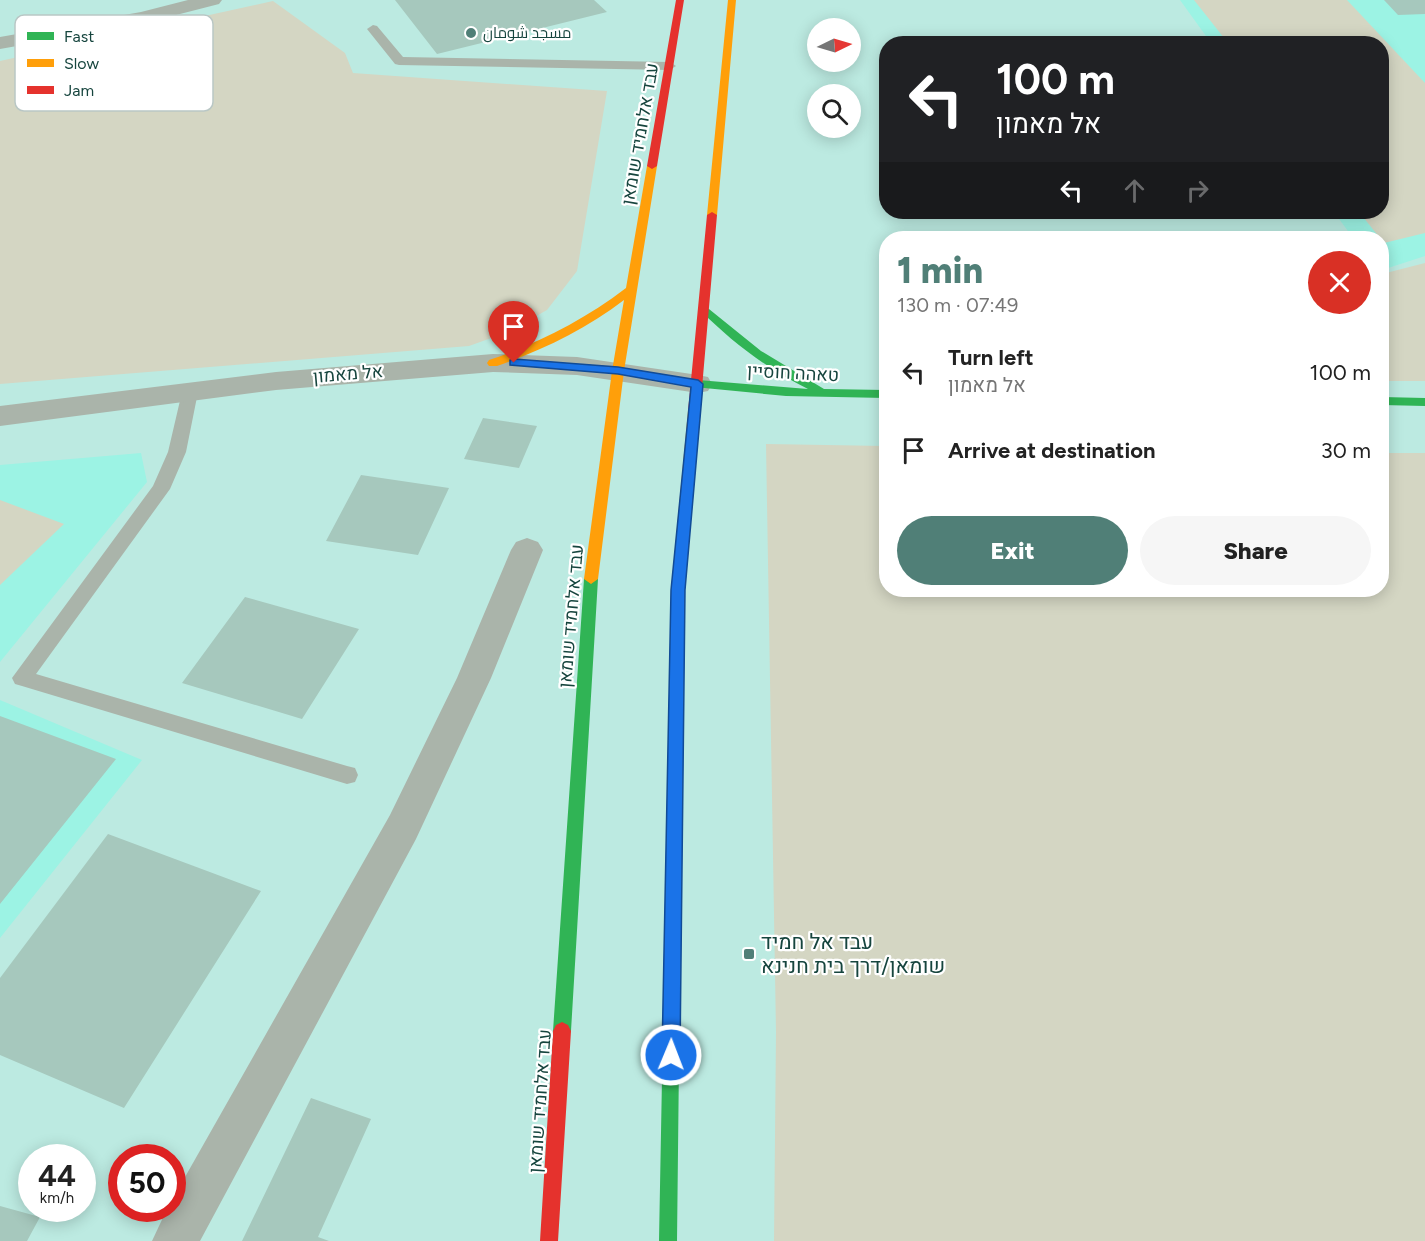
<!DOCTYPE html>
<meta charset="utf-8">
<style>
body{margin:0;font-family:Figtree,Cairo,Heebo,sans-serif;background:#f6f6f6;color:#222;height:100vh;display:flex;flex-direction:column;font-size:22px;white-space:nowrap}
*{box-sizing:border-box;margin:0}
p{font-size:20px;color:#767676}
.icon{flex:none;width:33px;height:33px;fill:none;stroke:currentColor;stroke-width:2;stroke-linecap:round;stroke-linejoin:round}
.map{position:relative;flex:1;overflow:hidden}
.sheet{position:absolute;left:879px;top:231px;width:510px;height:366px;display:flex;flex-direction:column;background:#fff;border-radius:24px;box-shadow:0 3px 15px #0003}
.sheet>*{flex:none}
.guide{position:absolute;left:879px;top:36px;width:510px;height:183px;border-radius:24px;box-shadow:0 3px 15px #0003;background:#202124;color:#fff;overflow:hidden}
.needle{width:39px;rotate:85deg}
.tools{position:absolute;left:807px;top:18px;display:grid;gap:12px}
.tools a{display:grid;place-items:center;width:54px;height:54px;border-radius:50%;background:#fff;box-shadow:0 3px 15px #0003;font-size:30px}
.speed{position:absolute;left:18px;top:1144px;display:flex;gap:12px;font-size:30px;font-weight:700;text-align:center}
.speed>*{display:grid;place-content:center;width:78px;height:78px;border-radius:50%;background:#fff;box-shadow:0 3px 15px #0003;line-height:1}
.speed small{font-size:15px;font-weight:400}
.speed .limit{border:9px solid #d22;background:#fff;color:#111}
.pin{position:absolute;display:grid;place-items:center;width:51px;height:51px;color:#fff;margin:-62px -26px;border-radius:50% 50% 50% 0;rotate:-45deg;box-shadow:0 0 6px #0007}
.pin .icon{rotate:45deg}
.me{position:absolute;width:66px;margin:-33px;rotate:1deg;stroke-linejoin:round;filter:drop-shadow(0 0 4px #0008)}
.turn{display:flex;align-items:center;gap:21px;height:126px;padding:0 18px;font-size:27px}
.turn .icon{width:78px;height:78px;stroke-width:2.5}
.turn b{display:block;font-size:42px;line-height:51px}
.lanes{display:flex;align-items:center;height:57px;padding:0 18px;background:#0003;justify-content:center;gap:30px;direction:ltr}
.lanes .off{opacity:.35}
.round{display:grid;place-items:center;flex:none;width:63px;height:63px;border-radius:32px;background:#f6f6f6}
.head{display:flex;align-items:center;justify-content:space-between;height:102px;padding:0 18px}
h1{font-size:36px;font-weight:800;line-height:45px;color:#507f77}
.action{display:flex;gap:12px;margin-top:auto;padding:12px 18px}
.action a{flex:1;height:69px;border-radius:36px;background:#507f77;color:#fff;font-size:24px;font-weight:800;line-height:69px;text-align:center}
.action a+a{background:#f6f6f6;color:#222}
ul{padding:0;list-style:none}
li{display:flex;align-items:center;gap:18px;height:78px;padding:0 18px}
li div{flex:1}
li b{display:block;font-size:22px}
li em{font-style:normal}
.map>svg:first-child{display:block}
</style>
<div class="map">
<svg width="1425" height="1241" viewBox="0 0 1425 1241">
<rect width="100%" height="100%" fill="#bceae1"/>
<path fill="#9cf3e4" d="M1180,0H1425V256L1382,270V238H1353L1334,212H1382V44L1211,43Z
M141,453L147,482L0,662V465Z
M0,700L142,760L0,938Z"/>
<path fill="#d4d6c3" d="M1194,0H1347L1425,83V233L1384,243L1359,212H1382V44L1228,43Z
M273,1L345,53L353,73L607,91L577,271L547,310L508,332L469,346L0,384V61Z
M1425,263V381H1382V274Z
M766,444L886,446V590H1382V453H1425V1241H774L776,1032Z
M0,500L64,524L0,585Z"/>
<path fill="#a6c8bd" d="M395,0H594L607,12L437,54Z
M1384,0H1425V14L1398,15Z
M483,418L537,426L519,468L464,459Z
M361,475L449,488L418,555L326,541Z
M245,597L359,629L302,719L182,683Z
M0,716L116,759L0,904Z
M108,834L261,891L124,1108L0,1055V978Z
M311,1098L371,1119L318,1237L329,1241H242Z
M0,1206L40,1217L27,1241H0Z"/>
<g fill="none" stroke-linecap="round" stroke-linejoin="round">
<path fill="#aab4aa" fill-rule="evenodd" d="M373,25L377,26L403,57L670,62L676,66L670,70L399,65L395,64L367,29Z
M190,386L196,388L198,392L186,452L170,489L36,674L347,766L355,768L358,775L355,782L347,784L22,686L15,684L12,678L153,486L168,452L182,392L184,388Z"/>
<path fill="#aab4aa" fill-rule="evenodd" d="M188,0H222L219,4L141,24L0,49V37L141,12Z
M493,354L577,357L698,375L708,377L712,384L708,391L698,393L577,375L493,372L276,390L0,426V406L276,372Z
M527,538L538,542L543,550L491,678L416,839L200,1241H152L167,1209H172V1200L390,815L457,678L511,550L516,542Z"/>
<path fill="#30b455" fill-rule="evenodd" d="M704,305L761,351L824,389L886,390V398L786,396L694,387V381L698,380L808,389C767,369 732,342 700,310V306Z
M1382,397L1425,398V406L1382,405Z
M591,574L598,579L571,1031L568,1037L562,1040L556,1037L553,1031L584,579Z
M676,695L681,697L683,701L677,1241H659L669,701L671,697Z"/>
<path fill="#ff9f0a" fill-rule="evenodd" d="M728,0H736L717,215L712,218L707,215Z
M652,163L657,166L624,371L598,579L591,584L584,579L612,371L624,300C586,329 543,350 497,366H489L487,363L489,360C539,343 584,320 626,288L647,166Z
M694,407L700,411L685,590L683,701L681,705L676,707L671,705L669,701L671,590L688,411Z"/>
<path fill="#e5322d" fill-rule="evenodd" d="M676,0H684L657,166L652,169L647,166Z
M712,212L717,215L700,411L694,415L688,411L707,215Z
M562,1022L568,1025L571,1031L558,1241H540L553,1031L556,1025Z"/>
</g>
<path fill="#1a73e8" stroke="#114b97" stroke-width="1.5" d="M514,359L618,367L698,380L703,384L685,590L680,1055L677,1061L671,1064L665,1061L662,1055L671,590L691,387L618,374L510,365V360Z"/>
<g fill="#507f77" stroke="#fff" stroke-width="2">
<circle cx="471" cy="33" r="6"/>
<rect x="743" y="948" width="12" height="12" rx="3"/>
</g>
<g text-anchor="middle" stroke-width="4.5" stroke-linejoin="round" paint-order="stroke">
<g font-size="15" fill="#16453e" stroke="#fff" text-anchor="start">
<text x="483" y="38">مسجد شومان</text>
</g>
<g font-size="18" fill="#16453e" stroke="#fff">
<text transform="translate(640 134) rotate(-80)" y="6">עבד אלחמיד שומאן</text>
<text transform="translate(793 373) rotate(3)" y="6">טאהה חוסיין</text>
<text transform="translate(348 374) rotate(-5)" y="6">אל מאמון</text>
<text transform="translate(571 616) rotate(-85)" y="6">עבד אלחמיד שומאן</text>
<text transform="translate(540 1101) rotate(-86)" y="6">עבד אלחמיד שומאן</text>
</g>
<g font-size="21" fill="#16453e" stroke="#fff" text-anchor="start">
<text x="761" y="949">עבד אל חמיד<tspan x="761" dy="24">שומאן/דרך בית חנינא</tspan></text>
</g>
</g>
<rect x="15" y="15" width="198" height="96" rx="9" fill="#fff" stroke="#b9c7c5" stroke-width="1.5"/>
<rect x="27" y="32" width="27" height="8" fill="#30b455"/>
<rect x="27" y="59" width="27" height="8" fill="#ff9f0a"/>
<rect x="27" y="86" width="27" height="8" fill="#e5322d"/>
<g font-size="16" fill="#16453e">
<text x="64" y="42">Fast</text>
<text x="64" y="69">Slow</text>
<text x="64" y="96">Jam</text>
</g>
</svg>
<div class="tools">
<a><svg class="needle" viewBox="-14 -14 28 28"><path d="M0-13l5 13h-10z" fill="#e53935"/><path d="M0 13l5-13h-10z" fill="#767676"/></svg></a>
<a><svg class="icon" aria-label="search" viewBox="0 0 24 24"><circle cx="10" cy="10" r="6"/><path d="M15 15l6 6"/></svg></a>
</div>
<div class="speed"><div>44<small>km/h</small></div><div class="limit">50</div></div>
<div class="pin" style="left:514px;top:363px;background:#d93025"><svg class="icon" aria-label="arrive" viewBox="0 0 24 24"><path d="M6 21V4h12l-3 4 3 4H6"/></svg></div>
<svg class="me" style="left:671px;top:1055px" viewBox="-20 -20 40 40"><circle r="17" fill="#1a73e8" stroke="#fff" stroke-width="3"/><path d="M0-11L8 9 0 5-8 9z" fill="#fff"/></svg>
<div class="guide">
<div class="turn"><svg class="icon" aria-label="left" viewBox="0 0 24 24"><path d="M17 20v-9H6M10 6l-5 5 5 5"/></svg><div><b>100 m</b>אל מאמון</div></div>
<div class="lanes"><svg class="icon" aria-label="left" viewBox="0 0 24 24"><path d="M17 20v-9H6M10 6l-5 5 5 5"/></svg><svg class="icon off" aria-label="ahead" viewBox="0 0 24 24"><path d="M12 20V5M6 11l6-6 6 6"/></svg><svg class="icon off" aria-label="right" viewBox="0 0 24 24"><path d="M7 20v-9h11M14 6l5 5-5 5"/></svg></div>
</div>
<section class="sheet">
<div class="head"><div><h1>1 min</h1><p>130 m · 07:49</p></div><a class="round" style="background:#d93025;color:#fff"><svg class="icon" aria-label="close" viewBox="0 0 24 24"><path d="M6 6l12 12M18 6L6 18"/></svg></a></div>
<ul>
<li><svg class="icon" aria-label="left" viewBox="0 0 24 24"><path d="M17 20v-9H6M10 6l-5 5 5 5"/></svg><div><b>Turn left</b><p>אל מאמון</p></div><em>100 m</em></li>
<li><svg class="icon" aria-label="arrive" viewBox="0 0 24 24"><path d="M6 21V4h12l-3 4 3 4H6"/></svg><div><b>Arrive at destination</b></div><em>30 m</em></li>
</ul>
<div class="action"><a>Exit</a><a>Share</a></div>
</section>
</div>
